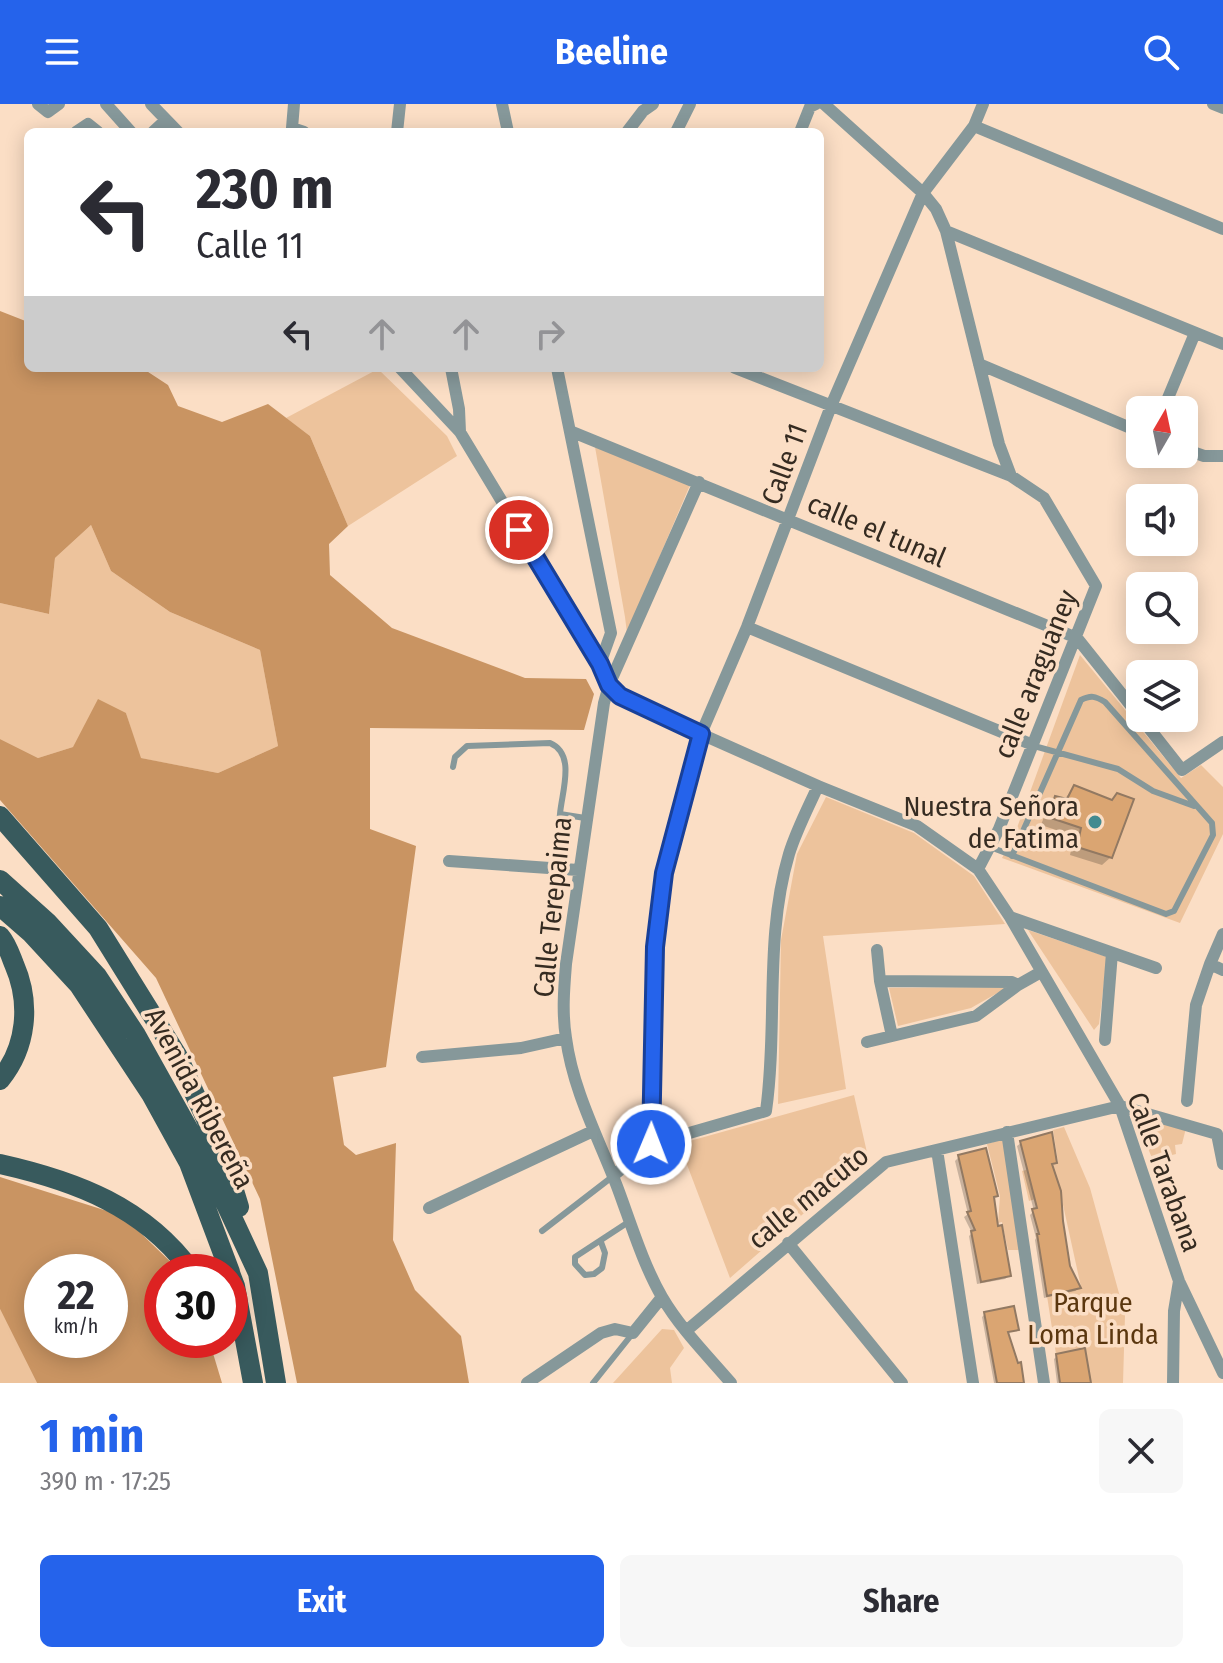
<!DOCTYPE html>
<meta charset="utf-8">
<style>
body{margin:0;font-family:"Fira Sans Condensed",sans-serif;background:#f7f7f7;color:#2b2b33;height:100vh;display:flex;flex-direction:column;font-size:30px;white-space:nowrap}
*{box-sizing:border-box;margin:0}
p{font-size:26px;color:#7c7c81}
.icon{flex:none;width:44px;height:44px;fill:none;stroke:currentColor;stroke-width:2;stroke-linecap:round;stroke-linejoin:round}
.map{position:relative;height:1279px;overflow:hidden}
.drawer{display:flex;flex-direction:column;background:#fff;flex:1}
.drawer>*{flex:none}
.guide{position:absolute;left:24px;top:24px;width:800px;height:244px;border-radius:12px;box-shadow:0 4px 20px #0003;background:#fff;color:#2b2b33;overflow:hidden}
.needle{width:52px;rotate:9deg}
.controls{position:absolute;left:1126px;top:292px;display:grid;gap:16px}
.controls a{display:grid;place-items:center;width:72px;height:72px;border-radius:12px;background:#fff;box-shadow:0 4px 20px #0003;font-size:40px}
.speed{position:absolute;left:24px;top:1150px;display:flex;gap:16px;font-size:40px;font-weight:700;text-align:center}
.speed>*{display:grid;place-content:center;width:104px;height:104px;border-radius:50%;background:#fff;box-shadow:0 4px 20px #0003;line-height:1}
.speed small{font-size:20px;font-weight:400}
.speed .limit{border:12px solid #d22;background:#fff;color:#111}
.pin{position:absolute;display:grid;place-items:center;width:68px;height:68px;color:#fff;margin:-34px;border:4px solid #fff;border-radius:50%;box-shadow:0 2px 8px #0007}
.me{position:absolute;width:88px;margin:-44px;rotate:1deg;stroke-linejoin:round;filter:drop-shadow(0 0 6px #0008)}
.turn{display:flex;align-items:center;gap:28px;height:168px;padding:0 40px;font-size:36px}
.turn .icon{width:104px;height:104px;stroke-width:2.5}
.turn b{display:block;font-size:56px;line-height:68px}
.lanes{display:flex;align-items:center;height:76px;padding:0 40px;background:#0003;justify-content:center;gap:40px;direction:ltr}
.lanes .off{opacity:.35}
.round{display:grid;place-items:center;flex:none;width:84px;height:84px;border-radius:12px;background:#f7f7f7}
.overview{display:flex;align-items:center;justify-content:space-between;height:136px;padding:0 40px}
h1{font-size:48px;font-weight:700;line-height:60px;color:#2563eb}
.button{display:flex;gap:16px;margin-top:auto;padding:16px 40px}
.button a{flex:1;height:92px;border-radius:12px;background:#2563eb;color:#fff;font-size:32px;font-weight:700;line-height:92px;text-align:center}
.button a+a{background:#f7f7f7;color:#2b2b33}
header{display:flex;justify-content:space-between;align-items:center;height:104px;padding:0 40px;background:#2563eb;color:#fff;font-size:36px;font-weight:700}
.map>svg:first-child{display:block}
</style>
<header><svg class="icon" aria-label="menu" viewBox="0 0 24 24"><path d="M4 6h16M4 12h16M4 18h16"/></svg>Beeline<svg class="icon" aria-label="search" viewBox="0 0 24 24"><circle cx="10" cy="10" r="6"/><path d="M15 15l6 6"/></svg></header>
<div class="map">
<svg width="1223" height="1279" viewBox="0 0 1223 1279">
<rect width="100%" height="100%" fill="#fbdec5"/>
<path fill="#edc39c" d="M378,265L447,332L457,352L348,422L310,332L286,314Z
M595,343L690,381L627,529L625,513Z
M91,421L111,467L170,508L260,546L278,642L218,669L140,654L126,609L73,643L38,654L0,635V499L49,510L55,454Z
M1080,551L1181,674L1201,661L1223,683V730L1180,819L1002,754L1014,732Z
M826,693L914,729L974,772L1005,820L823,832L846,985L778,1000L781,836L797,750Z
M1028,826L1107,853L1099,920L1094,926Z
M1008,883L971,904L898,922L889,884Z
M854,991L868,1053L730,1174L686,1058L639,1073L634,1064L652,1042L677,1035L679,1040Z
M1137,1008L1186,1024L1182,1040L1175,1041L1176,1050L1153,1056L1135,1015Z
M1064,1023L1090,1084L1125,1211L1123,1279H1091L1085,1245L1056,1250L1047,1192L1081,1183L1060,1087L1029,1097L1022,1067L1058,1058L1053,1026Z
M1003,1035L1019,1146H1008L1002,1118L998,1119L1000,1092L987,1040Z
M0,1205L37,1279H0Z
M662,1225L674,1226L684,1244L670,1264L672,1279H613Z"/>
<path fill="#c99462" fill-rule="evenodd" d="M0,207L28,218V264H142L168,281L178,302L222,318L268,300L310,332L348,422L329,440L330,471L392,524L525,574L586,575L594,590L584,626L370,624V725L416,742L386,963L333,973L344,1041L356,1051L396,1039L393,1136L415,1186L461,1232L469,1279H297L260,1095L156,874L0,696V635L38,654L73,643L98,595L126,609L141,654L218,669L278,642L260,546L170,508L111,467L91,421L55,454L49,510L0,499Z
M0,1073L123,1112L181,1168H162V1236H209L222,1279H37L0,1205ZM42,1168H110V1236H42Z"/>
<path fill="#0003" d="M1074,683L1111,753L1102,761L1070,751L1074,732L1041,721L1048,702L1056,694L1064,696Z
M1021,1039L1054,1058L1051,1061L1069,1163L1079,1184L1075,1187L1044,1194L1035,1136L1036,1134L1030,1111L1034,1107L1017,1042Z
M959,1053L992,1095L1009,1172L1005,1175L977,1180L969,1132L972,1129L964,1113L968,1110L955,1057Z
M985,1210L1017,1225L1006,1230L1021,1279H994L982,1213Z
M1057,1252L1087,1279H1057L1054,1255Z"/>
<path fill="#daa572" stroke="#927962" stroke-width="2" d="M1074,681L1112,696L1117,689L1134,695L1112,754L1077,743L1081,724L1048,713L1055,692L1067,695Z
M1052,1028L1057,1059L1052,1060L1061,1087L1063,1117L1070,1162L1081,1184L1047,1192L1037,1130H1039L1032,1105L1037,1104L1020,1037Z
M986,1044L998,1092L994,1093L998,1122L1002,1121L1011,1172L981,1178L971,1127L975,1126L967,1108L971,1107L958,1051Z
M1014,1202L1019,1226L1008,1228L1018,1259L1021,1258L1024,1279H997L984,1208Z
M1085,1244L1091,1279H1060L1056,1250Z"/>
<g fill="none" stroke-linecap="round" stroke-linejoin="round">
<path stroke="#86989a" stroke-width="6" d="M1034,642L1118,665L1153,687L1194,702
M453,663L455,653L467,642L550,639C576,650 562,687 560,710L585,714
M990,743L998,746L1166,810L1174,807L1213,731L1212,719L1105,598C1095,592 1091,591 1081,596L1012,752
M555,751L560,710
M542,1127L612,1073
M601,1138L605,1149L602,1164L594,1170L585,1171L575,1160V1153L630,1117
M593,1279L633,1229"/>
<path stroke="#86989a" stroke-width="12" d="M38,0L48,8L59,0
M106,0L131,28
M151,0L178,28
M294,0L292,24L304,28
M502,0L508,28
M824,0L923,89L936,105L946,127L999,340L1011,372L1044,394L1096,482L999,725L978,765
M1213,0L1223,4
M974,22L1223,125
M76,28L88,20L98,28
M153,28L166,16
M397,28L400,0
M627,28L643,7L653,0
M676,28L690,0
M800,28L810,3L816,0
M946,127L1223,240
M979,260L1140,328
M400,264L460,328L600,560L609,581L620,592L701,630L747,523L831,302L923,89L974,22L983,0
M451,264L459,305L460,328
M557,264L611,529L600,560
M735,264L1011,372
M1163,306L1195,229
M570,327L1077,534L1140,613
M1184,345L1204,352H1223
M699,378L609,581L604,599L566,860C564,885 562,909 566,934C573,987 599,1035 618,1085C631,1120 643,1160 662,1193C680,1224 707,1251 731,1279
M747,523L1033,641
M1141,614L1182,666L1223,638
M449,757L578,766
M1010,813L1156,864
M877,846L880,877L892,932
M1210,860L1223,830
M880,877L1012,878L1018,881
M1105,936L1112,849
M867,938L976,912L1018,881L1041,868
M422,953L521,944L566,934
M1187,997L1196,901L1210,860L1223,866
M1120,1002L1217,1030L1223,1060
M1007,1028L1044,1279
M651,1040L766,1007C778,922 764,834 789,750C796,727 808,704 818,682
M937,1046L973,1279
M613,1072L651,1040L655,843L664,769L701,630L818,682L917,722L978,765L1010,813L1120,1002L1179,1177L1223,1269
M429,1104L593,1027
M788,1139L902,1279
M686,1227L886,1058L1120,1002
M527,1279L601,1229L615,1225L633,1229L662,1193
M1173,1279L1174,1207L1179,1177"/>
<path stroke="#385a5d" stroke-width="20" d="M0,712L98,824L177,951L225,1057L239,1103
M0,776L48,819L97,872L136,931L204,1053L258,1169L276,1279
M0,802L31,829L79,881L151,990L189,1059L230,1168
M0,832C7,840 10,850 14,860C31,899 27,943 0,976
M0,1060C76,1077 145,1103 192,1168
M230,1169L235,1182L253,1279"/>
</g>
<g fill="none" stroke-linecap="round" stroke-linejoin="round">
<defs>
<path id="route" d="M519,426L600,560L609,581L620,592L701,630L664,769L655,843L651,1040"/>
</defs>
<use href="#route" stroke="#184099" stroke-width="20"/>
<use href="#route" stroke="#2563eb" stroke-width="14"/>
</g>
<circle fill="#428a90" stroke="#fbdec5" stroke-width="3" cx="1095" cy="718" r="8"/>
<g text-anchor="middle" stroke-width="7" stroke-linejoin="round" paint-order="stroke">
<g font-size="28" fill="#352b21" stroke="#fbdec5">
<text transform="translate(784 360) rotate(-70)" y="10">Calle 11</text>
<text transform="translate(877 426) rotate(23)" y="10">calle el tunal</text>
<text transform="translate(1035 570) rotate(-68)" y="10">calle araguaney</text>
<text transform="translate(552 803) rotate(-84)" y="10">Calle Terepaima</text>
<text transform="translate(200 994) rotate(62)" y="10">Avenida Ribereña</text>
<text transform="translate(1165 1068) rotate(70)" y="10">Calle Tarabana</text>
<text transform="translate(808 1093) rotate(-39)" y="10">calle macuto</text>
</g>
<g font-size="28" fill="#352b21" stroke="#fbdec5" text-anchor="end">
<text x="1079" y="712">Nuestra Señora<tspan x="1079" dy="32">de Fatima</tspan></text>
</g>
<g font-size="28" fill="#5b370f" stroke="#fbdec5">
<text x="1093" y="1208">Parque<tspan x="1093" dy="32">Loma Linda</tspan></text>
</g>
</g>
</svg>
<div class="controls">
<a><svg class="needle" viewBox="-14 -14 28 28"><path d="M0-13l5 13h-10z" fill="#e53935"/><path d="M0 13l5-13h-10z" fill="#7c7c81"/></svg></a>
<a><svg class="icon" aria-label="sound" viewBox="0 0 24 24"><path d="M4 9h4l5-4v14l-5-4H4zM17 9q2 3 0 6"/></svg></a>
<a><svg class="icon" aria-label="search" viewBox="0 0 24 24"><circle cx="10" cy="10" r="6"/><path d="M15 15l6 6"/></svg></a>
<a><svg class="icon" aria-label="layers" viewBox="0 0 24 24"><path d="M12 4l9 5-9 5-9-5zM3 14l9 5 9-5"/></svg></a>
</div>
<div class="speed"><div>22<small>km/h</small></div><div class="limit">30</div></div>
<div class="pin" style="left:519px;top:426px;background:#d93025"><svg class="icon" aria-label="arrive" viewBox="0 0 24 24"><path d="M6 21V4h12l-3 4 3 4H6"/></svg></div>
<svg class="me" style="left:651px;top:1040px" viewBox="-20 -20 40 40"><circle r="17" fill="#2563eb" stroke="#fff" stroke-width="3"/><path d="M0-11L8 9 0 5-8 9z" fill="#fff"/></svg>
<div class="guide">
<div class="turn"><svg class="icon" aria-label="left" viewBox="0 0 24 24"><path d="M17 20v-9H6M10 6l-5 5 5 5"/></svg><div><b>230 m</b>Calle 11</div></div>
<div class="lanes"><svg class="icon" aria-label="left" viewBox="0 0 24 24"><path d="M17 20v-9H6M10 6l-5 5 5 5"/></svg><svg class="icon off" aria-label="ahead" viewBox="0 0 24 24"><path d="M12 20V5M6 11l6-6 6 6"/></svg><svg class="icon off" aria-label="ahead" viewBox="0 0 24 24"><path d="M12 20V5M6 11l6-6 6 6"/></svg><svg class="icon off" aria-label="right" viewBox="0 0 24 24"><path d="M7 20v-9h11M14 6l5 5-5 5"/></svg></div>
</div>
</div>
<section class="drawer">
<div class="overview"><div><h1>1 min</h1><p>390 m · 17:25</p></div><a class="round"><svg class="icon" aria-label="close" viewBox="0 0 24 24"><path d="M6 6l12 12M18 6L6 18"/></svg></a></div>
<div class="button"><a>Exit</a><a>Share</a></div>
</section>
